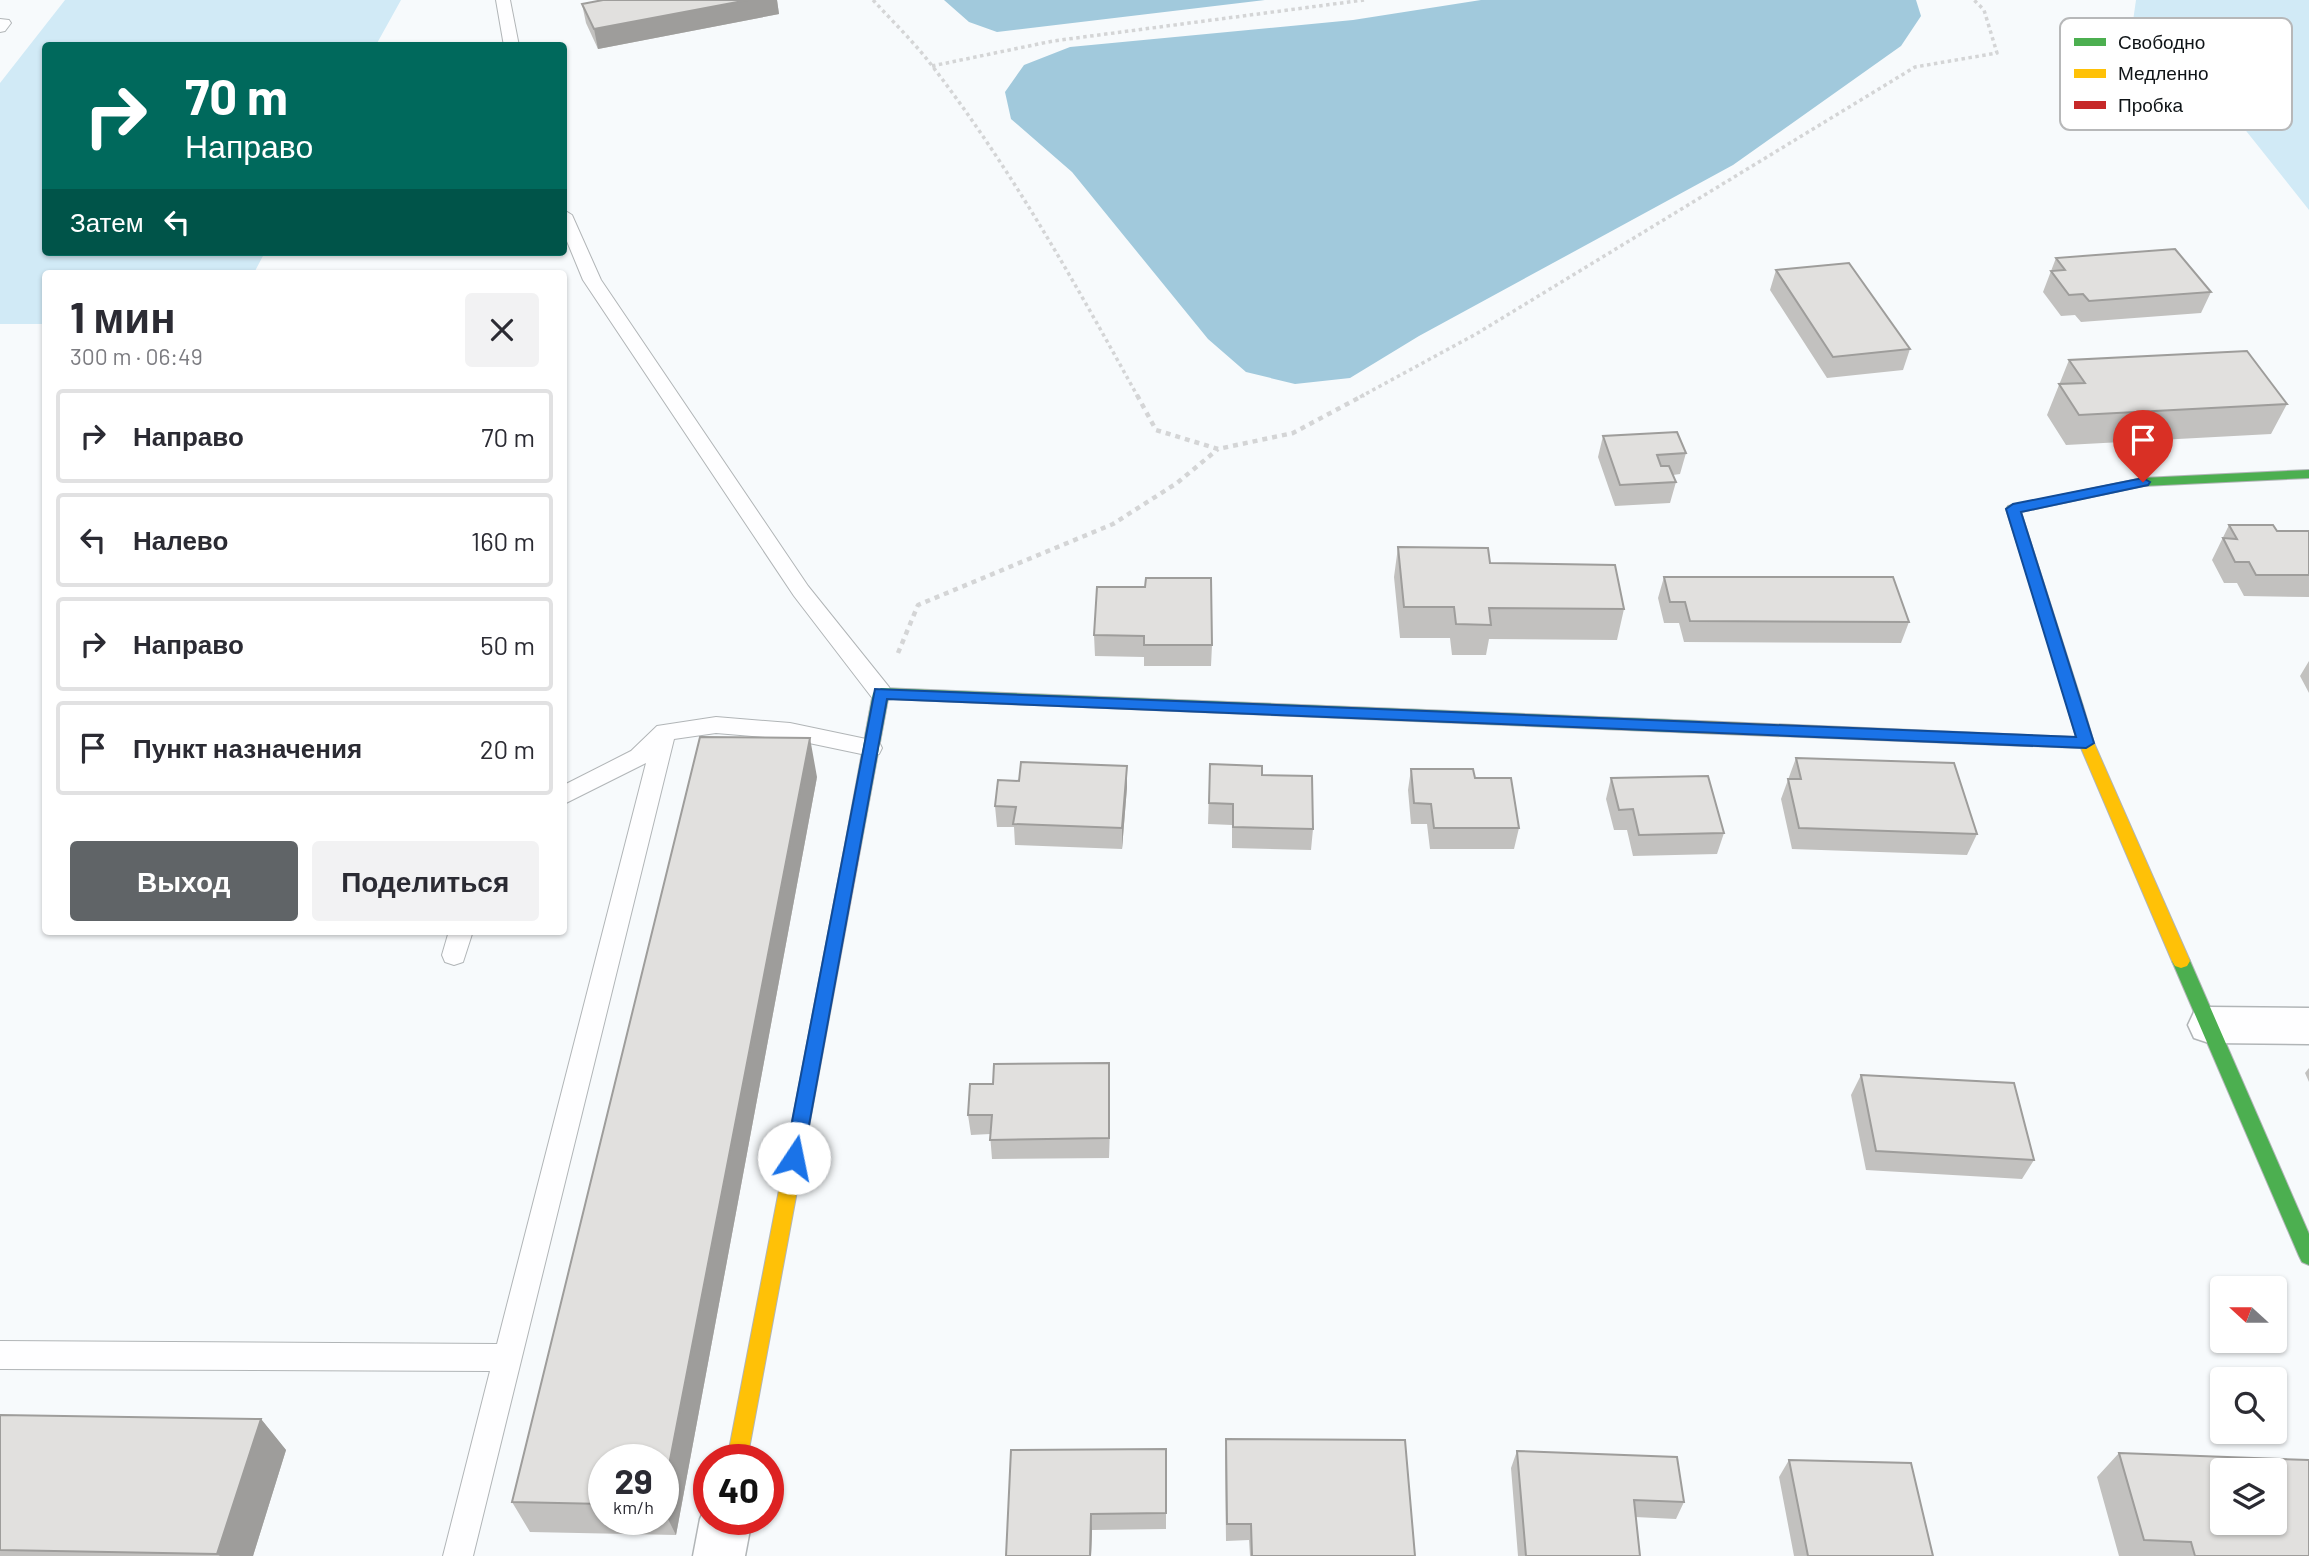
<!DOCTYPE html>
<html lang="ru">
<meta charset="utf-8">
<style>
body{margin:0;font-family:Barlow,sans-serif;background:#f2f2f3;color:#2b2b33;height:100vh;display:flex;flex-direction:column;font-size:26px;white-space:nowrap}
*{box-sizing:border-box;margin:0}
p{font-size:23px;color:#7c7c81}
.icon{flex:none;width:38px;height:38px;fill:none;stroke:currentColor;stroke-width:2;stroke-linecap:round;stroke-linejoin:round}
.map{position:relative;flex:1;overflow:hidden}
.panel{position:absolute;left:42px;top:270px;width:525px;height:665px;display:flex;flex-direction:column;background:#fff;border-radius:7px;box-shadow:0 2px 5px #0004}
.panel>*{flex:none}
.hud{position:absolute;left:42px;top:42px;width:525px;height:214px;border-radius:7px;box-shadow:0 2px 5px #0004;background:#00695c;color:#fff;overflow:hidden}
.needle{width:46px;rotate:291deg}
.fabs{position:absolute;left:2210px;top:1276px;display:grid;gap:14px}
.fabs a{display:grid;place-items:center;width:77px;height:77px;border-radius:7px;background:#fff;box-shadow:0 2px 5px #0004;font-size:35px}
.speed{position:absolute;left:588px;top:1444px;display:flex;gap:14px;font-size:35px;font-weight:700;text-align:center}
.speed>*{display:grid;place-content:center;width:91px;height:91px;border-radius:50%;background:#fff;box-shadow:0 2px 5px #0004;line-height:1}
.speed small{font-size:18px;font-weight:400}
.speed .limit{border:10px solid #d22;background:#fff;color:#111}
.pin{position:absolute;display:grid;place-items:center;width:60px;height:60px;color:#fff;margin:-72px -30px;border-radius:50% 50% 50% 0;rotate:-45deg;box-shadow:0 0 7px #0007}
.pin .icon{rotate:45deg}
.me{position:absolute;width:77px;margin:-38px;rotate:11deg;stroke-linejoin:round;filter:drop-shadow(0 0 5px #0008)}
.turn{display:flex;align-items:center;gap:24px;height:147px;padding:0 28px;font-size:32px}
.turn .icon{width:91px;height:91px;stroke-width:2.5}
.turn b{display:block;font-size:49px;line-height:60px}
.then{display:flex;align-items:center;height:66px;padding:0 28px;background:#0003;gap:14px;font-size:26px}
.round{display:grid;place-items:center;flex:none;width:74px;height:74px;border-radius:7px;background:#f2f2f3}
.headline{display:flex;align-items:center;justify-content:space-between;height:119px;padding:0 28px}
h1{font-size:42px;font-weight:700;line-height:52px}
.primary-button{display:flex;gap:14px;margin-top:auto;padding:14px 28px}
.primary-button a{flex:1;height:80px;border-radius:7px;background:#606467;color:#fff;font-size:28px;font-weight:700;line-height:80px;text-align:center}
.primary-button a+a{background:#f2f2f3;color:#2b2b33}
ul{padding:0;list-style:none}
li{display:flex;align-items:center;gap:21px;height:94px;margin:0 14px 10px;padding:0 14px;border:4px solid #e1e1e2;border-radius:7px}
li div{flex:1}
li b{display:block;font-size:26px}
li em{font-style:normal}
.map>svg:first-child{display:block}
</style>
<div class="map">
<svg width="2309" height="1556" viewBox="0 0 2309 1556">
<rect width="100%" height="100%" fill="#f7fafc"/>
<path fill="#d1eaf6" d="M65,0H401L376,45L46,46V252H265L254,273H46L45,324H0V83Z
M2136,0H2309V210L2200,73L2128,56Z"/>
<path fill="#a1c9dc" d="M944,0H1265L997,32L969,22Z
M1481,0H1916L1921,16L1901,46L1733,165L1419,336L1350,378L1295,384L1246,372L1208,339L1072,172L1011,119L1005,92L1024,65L1070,47L1353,20Z"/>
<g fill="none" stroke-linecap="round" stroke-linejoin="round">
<defs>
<path id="lane" d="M496,0H510L519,46H504Z
M0,19L9,20L11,23L5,31L0,32Z
M564,210L572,215L601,280L808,586L889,687L892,693L889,699L881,701L873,699L794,596L583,280L564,234Z
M716,717L790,723L871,740L879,742L882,748L879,754L871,756L790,739L716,733L674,739L473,1556H443L490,1371L0,1369V1341L497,1344L646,763L564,804V785L631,751L657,726Z
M449,931H473L463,962L454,965L445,962L442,955Z"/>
<path id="street" d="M2209,1007L2309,1008V1044L2209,1043L2194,1038L2188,1025L2194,1012Z
M709,1500V1519H752L745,1556H693L700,1519Z"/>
<path id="fast" d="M2309,470V478L2143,486L2021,512L2083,706L2080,710H2070L2006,509L2008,506L2143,478Z
M881,688L1699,721L1707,727L1699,733L888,699L861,845L859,849H847L845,845L873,693Z
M2181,954L2187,956L2190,961L2309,1234V1265L2302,1262L2299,1256L2172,961L2175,956Z"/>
<path id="slow" d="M2075,701L2083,706L2094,743L2190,961L2187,966L2181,968L2175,966L2172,961L2081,748L1699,733L1691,727L1699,721L2076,737L2067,706Z
M794,1151L801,1153L803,1159L747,1460H727L785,1159L787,1153Z"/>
<path id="jam" d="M853,839L859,841L861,845L803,1159L801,1165L794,1167L787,1165L785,1159L845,845L847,841Z"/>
</defs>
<use href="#lane" stroke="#b1b5b7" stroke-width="2"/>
<use href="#street" stroke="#b1b5b7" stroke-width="3"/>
<use href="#fast" stroke="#b1b5b7" stroke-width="2"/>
<use href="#slow" stroke="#b1b5b7" stroke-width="2"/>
<use href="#jam" stroke="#b1b5b7" stroke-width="2"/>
<path stroke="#d4d5d6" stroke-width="3.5" stroke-dasharray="3.5 3.5" stroke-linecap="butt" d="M873,0C893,22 915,43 933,67C1012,170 1075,283 1138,397
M932,66L1053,41L1364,0
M1360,397L1476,334L1915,67L1997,53L1984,10L1974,0"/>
<path stroke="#d4d5d6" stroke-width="4.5" stroke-dasharray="5 5" stroke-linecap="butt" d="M1137,395L1156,430L1218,449L1293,433L1364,395
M898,653L918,605L1113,524L1177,483L1218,449"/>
<use href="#lane" fill="#fefeff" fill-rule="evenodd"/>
<use href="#street" fill="#fefeff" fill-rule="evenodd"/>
<use href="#fast" fill="#4caf50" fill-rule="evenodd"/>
<use href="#slow" fill="#ffc107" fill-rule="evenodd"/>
<use href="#jam" fill="#c62828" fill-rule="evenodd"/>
</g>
<path fill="#c2c1bf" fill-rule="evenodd" d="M603,0H777L779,14L598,49L586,23L582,4Z
M2056,258L2211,292L2201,313L2081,322L2075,315L2061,316L2043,292Z
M1776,270L1910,349L1903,370L1827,378L1770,290Z
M2069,360L2287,404L2271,434L2066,445L2047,415Z
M1603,436L1686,453L1680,474L1673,475L1676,482L1670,503L1615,506L1598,457Z
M2229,525L2277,531H2309V597L2244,596L2237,583H2224L2212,560Z
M1398,547L1490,563L1624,609L1617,640L1489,639L1486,655H1452L1450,638H1400L1394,577Z
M1664,577L1909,622L1901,643L1684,642L1679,623H1664L1658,598Z
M1097,587L1212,645L1211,666H1144V657L1095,656L1094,635Z
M2309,661V693L2300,676Z
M1796,758L1977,834L1967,855L1792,849L1781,799Z
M1210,764L1262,775L1313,829L1311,850L1232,848V825L1208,824Z
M1411,769L1475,778L1519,828L1514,849H1430L1427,824H1411L1408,790Z
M817,777L676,1535L530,1532L512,1502ZM604,1460H663V1519H604Z
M1611,778L1724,833L1717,854L1633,856L1627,830H1614L1606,799Z
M1127,787L1122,849L1015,845L1014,827H997L995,806Z
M2309,1068V1082L2305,1073Z
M1861,1075L2034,1160L2022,1179L1866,1170L1851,1095Z
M1110,1083L1109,1158L992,1159L990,1134L971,1135L968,1115Z
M0,1415L261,1419L286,1450L253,1556H0Z
M1226,1439L1415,1556H1250L1249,1540L1226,1541L1225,1456Z
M1166,1449V1529L1092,1530L1091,1556H1006Z
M1517,1451L1684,1502L1676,1519L1635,1517L1640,1556H1518L1511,1468Z
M2119,1453L2309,1556H2119L2097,1477Z
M1789,1460L1933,1556H1794L1779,1477Z"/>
<path fill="#9e9d9b" d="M748,0H777L779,14L598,49L594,29Z
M810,738L817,777L676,1535L663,1509V1496Z
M1127,766V787L1122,849V828Z
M1109,1063L1110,1083L1109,1158Z
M261,1419L286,1450L253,1556H220L217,1554Z
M1091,1514L1092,1530L1091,1556H1090Z"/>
<path fill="#e1e0de" stroke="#9e9d9b" stroke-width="2" fill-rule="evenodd" d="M603,0H748L594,29L582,4Z
M2175,249L2211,292L2089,301L2083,294L2069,295L2051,271L2065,270L2056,258Z
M1849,263L1910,349L1833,357L1776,270Z
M2247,351L2287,404L2079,415L2059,384L2085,383L2069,360Z
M1677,432L1686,453L1657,455L1661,466H1669L1676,482L1620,485L1603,436Z
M2229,525H2273L2277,531H2309V575H2256L2249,562H2235L2223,538L2237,539Z
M1398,547L1488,548L1490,563L1615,565L1624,609L1489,608L1491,625L1456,624L1454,607H1404Z
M1664,577H1893L1909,622L1690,621L1685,602H1670Z
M1146,578H1211L1212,645H1144V636L1094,635L1097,587H1145Z
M700,737L810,738L663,1496V1460H604V1504L512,1502Z
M1796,758L1954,763L1977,834L1799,828L1788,779H1801Z
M1021,762L1127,766L1122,828L1013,824L1016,807L995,806L998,780L1019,781Z
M1210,764L1262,766V775L1312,776L1313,829L1233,827V804L1209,803Z
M1411,769H1473L1475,778H1511L1519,828H1434L1431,804L1414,803Z
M1708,776L1724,833L1639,835L1633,809L1619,810L1611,778Z
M1109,1063V1138L990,1140L992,1115H968L970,1084H993L994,1064Z
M1861,1075L2014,1083L2034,1160L1876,1151Z
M0,1415L261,1419L217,1554L0,1550Z
M1226,1439L1405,1440L1415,1556H1252L1251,1524H1227Z
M1166,1449V1513L1091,1514L1090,1556H1006L1011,1450Z
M1517,1451L1677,1457L1684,1502L1634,1500L1640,1556H1526Z
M2119,1453L2309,1460V1556H2195L2191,1542L2144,1540ZM2222,1470H2275V1522H2222Z
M1789,1460L1911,1463L1933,1556H1808Z"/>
<path fill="#1a73e8" stroke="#114b97" stroke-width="2" d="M2143,478L2150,482L2148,485L2021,512L2094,743L2086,748L887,699L803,1158L801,1164L794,1166L787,1164L785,1158L875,689L2076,737L2006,509L2013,504Z"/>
<rect x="2060" y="18" width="232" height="112" rx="10" fill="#fff" stroke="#b7b8b9" stroke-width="2"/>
<rect x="2074" y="38" width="32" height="8" fill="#4caf50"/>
<rect x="2074" y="69" width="32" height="9" fill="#ffc107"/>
<rect x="2074" y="101" width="32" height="8" fill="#c62828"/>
<g font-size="19" fill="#0f1417">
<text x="2118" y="49">Свободно</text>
<text x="2118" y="80">Медленно</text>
<text x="2118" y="112">Пробка</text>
</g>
</svg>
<div class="fabs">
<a><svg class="needle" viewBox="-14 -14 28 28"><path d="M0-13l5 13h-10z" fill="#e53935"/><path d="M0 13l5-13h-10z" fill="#7c7c81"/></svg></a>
<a><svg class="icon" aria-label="search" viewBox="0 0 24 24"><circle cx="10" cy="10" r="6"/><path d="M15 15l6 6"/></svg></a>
<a><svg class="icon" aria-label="layers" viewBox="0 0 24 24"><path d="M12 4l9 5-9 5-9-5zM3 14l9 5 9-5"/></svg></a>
</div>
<div class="speed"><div>29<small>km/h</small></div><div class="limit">40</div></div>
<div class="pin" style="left:2143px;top:482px;background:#d93025"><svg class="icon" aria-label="arrive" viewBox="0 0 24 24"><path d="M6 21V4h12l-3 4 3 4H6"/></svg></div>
<svg class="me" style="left:794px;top:1158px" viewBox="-20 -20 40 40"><circle r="19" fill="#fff"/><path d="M0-13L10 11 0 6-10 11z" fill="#1a73e8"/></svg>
<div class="hud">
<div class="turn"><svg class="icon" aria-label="right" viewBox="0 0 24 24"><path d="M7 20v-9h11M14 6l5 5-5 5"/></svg><div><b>70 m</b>Направо</div></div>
<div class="then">Затем<svg class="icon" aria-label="left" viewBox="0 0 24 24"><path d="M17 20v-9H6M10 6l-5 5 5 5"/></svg></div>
</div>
<section class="panel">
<div class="headline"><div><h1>1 мин</h1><p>300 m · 06:49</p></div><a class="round"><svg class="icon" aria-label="close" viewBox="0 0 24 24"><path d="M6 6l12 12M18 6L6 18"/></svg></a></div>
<ul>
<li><svg class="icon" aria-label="right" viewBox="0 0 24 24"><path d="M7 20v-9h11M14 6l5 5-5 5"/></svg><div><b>Направо</b></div><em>70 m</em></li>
<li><svg class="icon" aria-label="left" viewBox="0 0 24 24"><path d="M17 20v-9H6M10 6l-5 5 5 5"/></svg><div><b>Налево</b></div><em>160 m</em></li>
<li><svg class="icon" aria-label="right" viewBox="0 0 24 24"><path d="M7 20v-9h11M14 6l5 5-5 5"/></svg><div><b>Направо</b></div><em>50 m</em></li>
<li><svg class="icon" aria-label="arrive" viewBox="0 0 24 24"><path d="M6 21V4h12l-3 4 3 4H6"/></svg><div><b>Пункт назначения</b></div><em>20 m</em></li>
</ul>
<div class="primary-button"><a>Выход</a><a>Поделиться</a></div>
</section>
</div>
